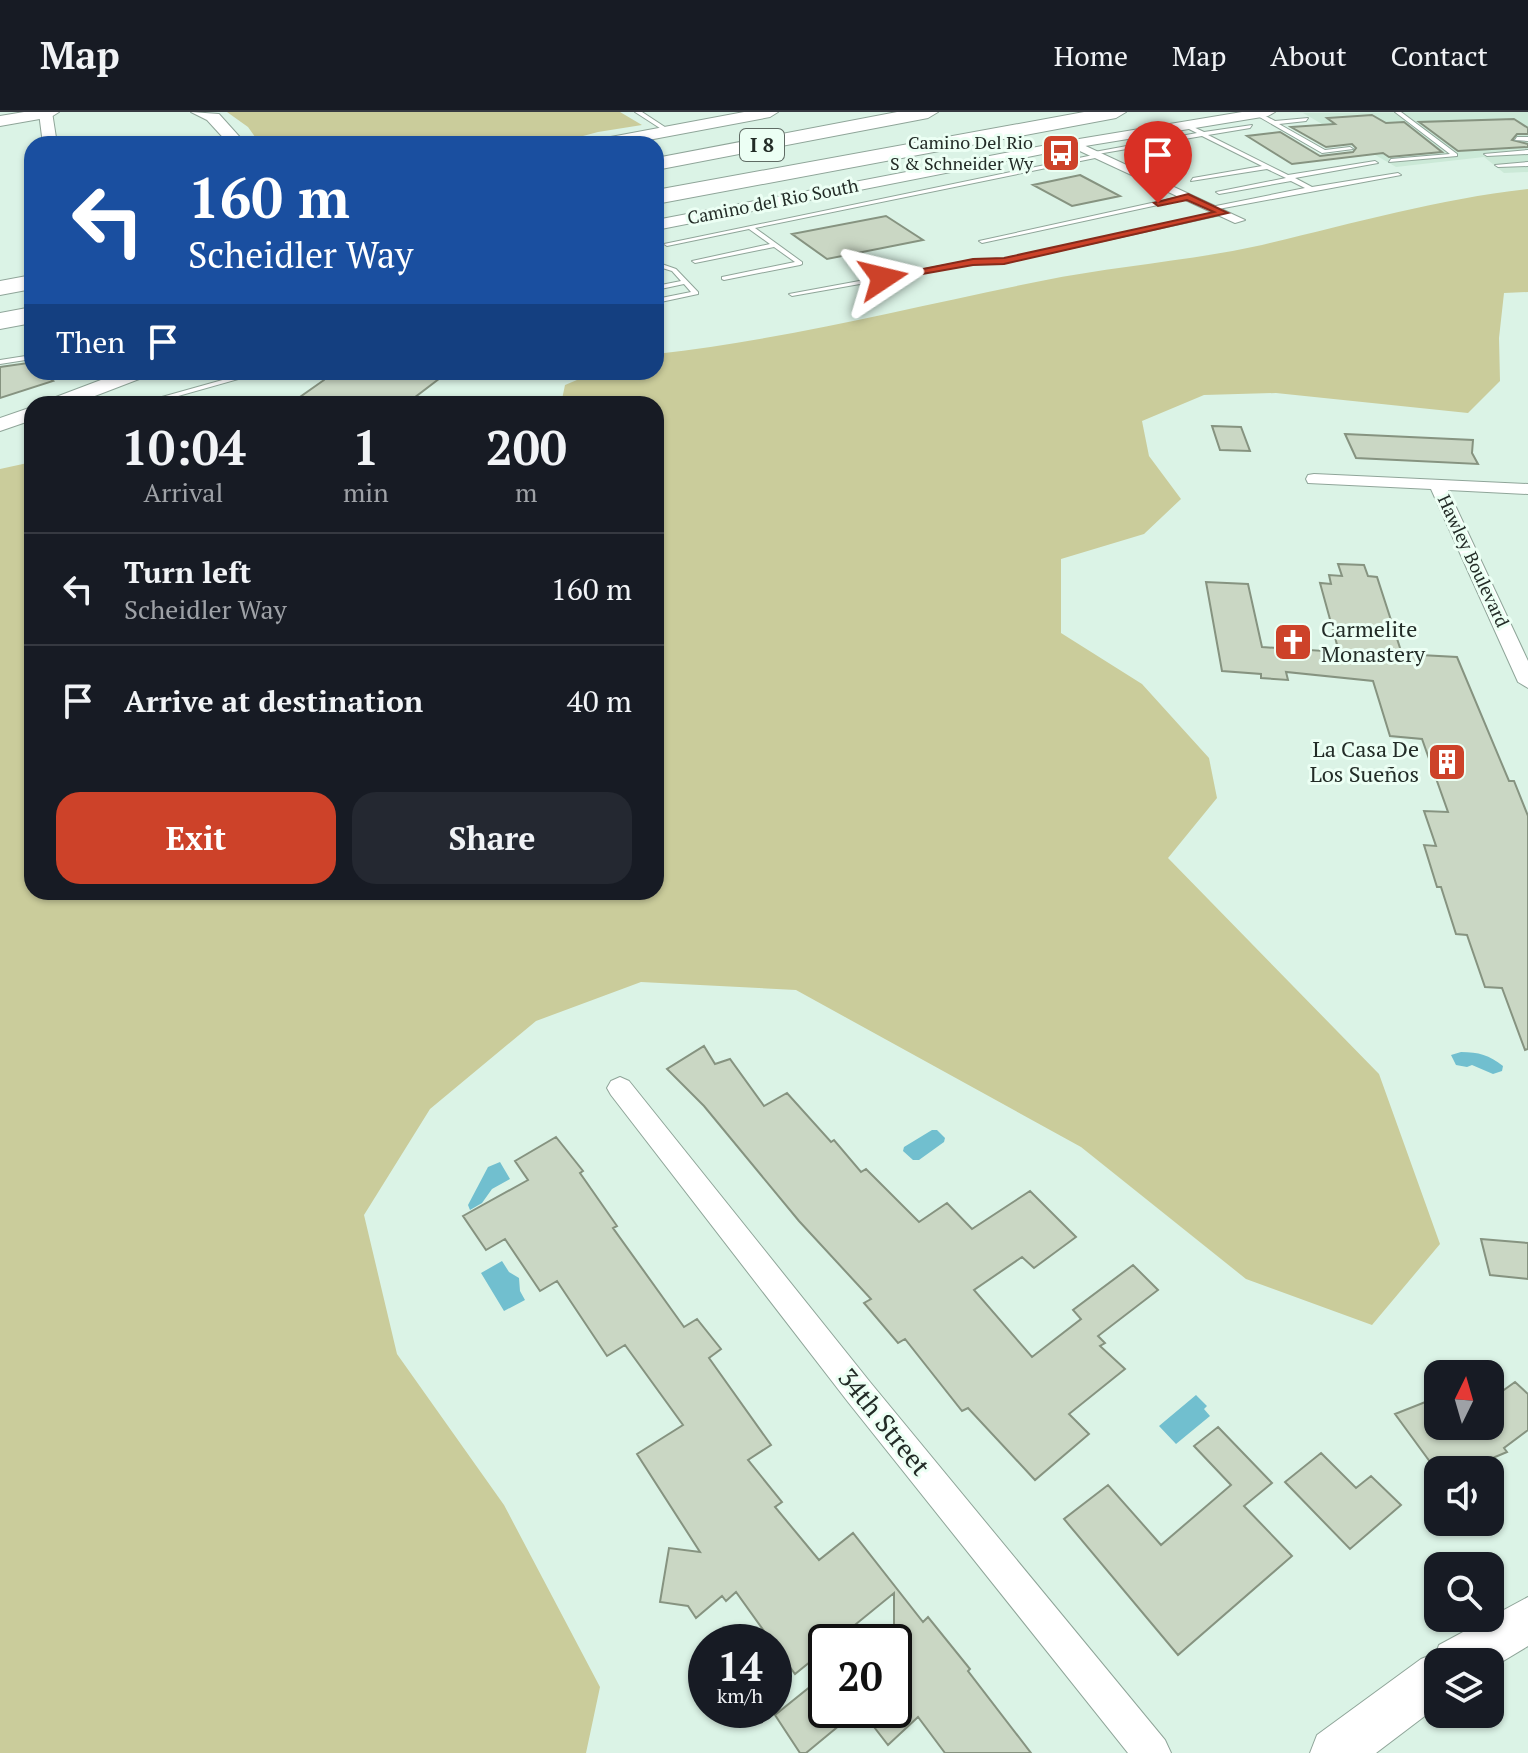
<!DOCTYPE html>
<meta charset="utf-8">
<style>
body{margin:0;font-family:"PT Serif",serif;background:#242831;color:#f1f3f6;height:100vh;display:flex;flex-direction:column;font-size:30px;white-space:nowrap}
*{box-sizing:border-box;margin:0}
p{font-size:26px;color:#9ea1a6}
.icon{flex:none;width:44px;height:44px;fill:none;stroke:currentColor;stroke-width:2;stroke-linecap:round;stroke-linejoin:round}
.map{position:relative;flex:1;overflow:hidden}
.details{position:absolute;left:24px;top:284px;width:640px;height:504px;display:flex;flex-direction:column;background:#171b24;border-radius:24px;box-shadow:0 2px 6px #0004}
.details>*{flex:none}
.guide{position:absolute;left:24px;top:24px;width:640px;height:244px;border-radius:24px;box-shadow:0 2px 6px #0004;background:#1a4fa0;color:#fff;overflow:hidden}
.needle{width:52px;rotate:5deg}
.fabs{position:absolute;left:1424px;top:1248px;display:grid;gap:16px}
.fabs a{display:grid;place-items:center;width:80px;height:80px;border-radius:16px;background:#171b24;box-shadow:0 2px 6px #0004;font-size:40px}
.speed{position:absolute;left:688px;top:1512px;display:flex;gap:16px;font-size:40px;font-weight:700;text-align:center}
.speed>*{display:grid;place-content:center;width:104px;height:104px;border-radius:50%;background:#171b24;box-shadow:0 2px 6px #0004;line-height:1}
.speed small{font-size:20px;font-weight:400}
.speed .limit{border:4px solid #111;border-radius:12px;background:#fff;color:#111}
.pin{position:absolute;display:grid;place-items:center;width:68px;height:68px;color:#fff;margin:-82px -34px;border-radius:50% 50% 50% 0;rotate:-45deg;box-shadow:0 0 8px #0007}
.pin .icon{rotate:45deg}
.me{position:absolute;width:88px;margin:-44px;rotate:80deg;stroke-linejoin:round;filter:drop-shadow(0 0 6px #0008)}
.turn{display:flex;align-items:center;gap:28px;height:168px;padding:0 32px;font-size:36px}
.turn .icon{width:104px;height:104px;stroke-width:2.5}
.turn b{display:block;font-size:56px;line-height:68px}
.then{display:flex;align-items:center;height:76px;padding:0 32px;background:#0003;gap:16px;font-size:30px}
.eta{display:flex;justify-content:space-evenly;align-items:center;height:136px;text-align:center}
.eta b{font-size:48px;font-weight:700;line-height:56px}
.primary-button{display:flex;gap:16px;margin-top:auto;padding:16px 32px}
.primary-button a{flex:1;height:92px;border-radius:24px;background:#cd4229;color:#fff;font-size:32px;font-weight:700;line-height:92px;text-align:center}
.primary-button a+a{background:#242831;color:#f1f3f6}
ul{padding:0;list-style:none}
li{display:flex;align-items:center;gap:24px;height:112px;padding:0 32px;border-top:2px solid #363941}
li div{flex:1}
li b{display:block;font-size:30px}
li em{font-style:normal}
header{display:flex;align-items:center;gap:48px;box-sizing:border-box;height:112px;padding:0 40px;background:#171b24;border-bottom:2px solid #363941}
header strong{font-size:38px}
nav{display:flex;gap:44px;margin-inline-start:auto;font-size:28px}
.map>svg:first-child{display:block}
</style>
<header>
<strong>Map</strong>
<nav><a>Home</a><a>Map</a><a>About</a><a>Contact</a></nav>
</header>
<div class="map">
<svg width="1528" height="1641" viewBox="0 0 1528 1641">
<rect width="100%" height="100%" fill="#dbf3e6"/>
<path fill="#cbe9d7" d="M1528,0V60L1504,61L1484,45L1396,55L1303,1Z"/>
<path fill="#cacc9b" d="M227,0H620L642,13L598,20L553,32H260L248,15Z
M1528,77V180L1504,181L1499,226L1500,269L1468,301L1276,281L1204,283L1142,309L1149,344L1181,387L1144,422L1061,447V521L1142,572L1209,646L1217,686L1168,746L1379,962L1440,1132L1372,1213L1246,1167L1081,1035L796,878L641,870L536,909L430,997L364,1103L397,1242L504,1393L600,1575L586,1641H0V357L32,350V780H656V292H561L565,273L596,260H656V242C789,227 911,195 1041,169C1114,154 1190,149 1262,133C1350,112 1438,87 1528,77Z"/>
<path fill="#71bfcf" d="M1461,940C1479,940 1489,943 1503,954L1502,959L1493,962L1472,953L1467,955L1456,953L1451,943Z
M932,1018H937L945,1026L944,1030L919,1048H913L903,1039L904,1035Z
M500,1050L510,1067L492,1077L482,1091L470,1098L468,1093L488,1055Z
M502,1149L509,1160L519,1166L520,1179L525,1188L504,1199L481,1161Z
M1196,1283L1207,1294L1204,1297L1210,1304L1176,1332L1159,1314Z"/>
<path fill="#cad7c4" stroke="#869380" stroke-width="2" d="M1372,3L1386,11L1404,10L1442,40L1389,45L1383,41L1292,52L1247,24L1280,20L1320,44L1353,40L1356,36L1352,32L1326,35L1291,15L1335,12L1327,6Z
M1514,7L1528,16V22H1517L1512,28L1528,32V35L1458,39L1419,10Z
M1080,63L1120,84L1072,94L1033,73Z
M886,104L923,128L827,147L792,122Z
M28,251L32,254V260H40L53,269L0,286V255Z
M325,260H448L406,292H290L324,268Z
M1212,314L1241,315L1250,339L1220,338Z
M1345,322L1473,328L1472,341L1478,352L1356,346Z
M1338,452L1364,453L1368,464L1377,465L1402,542L1457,545L1509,669H1514L1528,704V937L1525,938L1502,876L1485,875L1467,823L1456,822L1441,775H1437L1424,733L1436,734L1424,699L1448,700L1422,627L1390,624L1373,569L1286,560L1288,568L1261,566V562L1222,559L1206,470L1248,472L1262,535L1339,540L1320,471L1331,472L1329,463L1342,464Z
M704,934L715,952L730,947L764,994L787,981L831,1030L834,1028L861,1060L866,1057L919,1110L947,1091L972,1117L1030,1079L1076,1125L1034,1156L1022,1145L974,1178L1032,1245L1081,1207L1073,1198L1133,1153L1158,1178L1098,1224L1105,1231L1100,1234L1125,1257L1069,1302L1089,1322L1035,1368L968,1296L962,1299L905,1227L898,1231L864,1191L871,1187L799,1109L704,994L667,957Z
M556,1025L583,1059L580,1061L617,1114L613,1116L684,1215L697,1207L721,1237L709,1246L771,1333L748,1348L782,1390L775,1395L819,1448L853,1421L923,1510L928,1505L970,1557L968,1559L1031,1641H945L918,1605L888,1633L861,1598H894V1481L834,1530H826V1537L795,1562L736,1480L726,1489L722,1484L696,1506L688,1494L660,1490L669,1436L700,1440L637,1342L683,1313L625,1233L607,1244L557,1169L540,1179L505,1127L486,1138L463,1104L528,1068L515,1049Z
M1481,1127L1528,1131V1167L1490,1163Z
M1515,1270L1528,1282V1318L1504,1336L1507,1340L1464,1358H1436L1395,1302L1438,1285V1314H1490V1288Z
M1218,1315L1272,1371L1244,1394L1292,1444L1178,1543L1064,1407L1108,1373L1161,1433L1231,1373L1194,1334Z
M1321,1341L1356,1376L1371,1364L1401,1393L1350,1437L1285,1370Z
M811,1574L826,1598H858L806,1641H800L775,1603Z"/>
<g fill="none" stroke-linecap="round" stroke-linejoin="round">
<defs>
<path id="service" d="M635,0H642L671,19L666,20Z
M1395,0H1401L1457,42V44L1389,50L1391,47L1450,42Z
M1256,1H1260L1275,9L1308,6L1306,9L1279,12L1325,38L1350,35L1353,37L1322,41L1256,3Z
M1187,12L1204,20L1252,13L1250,16L1208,23L1288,63L1375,49L1378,51L1295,66L1312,75L1398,61L1401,63L1213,98L1211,95L1305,76L1291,69L1219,82L1216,80L1286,66L1267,57L1191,69L1193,66L1262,54L1202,24L1092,43L1089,41L1197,21L1185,15Z
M1517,25H1528V29L1515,28Z
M1528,38V42L1487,44L1484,42Z
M1098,42L1100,45L755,116L802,150V152L800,153L724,168L722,167V165L795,150L774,135L695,151L692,149L770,132L749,117L667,134L664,132Z
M1528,50V54L1498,55L1495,53Z
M1188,83L1190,86L982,131L979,129Z
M1223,99L1225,102L1004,151L973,152L792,184L789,182L973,148L1004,147Z
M656,150L676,157L698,180V182L656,191V187L691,180L684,172L656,178V174L681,169L672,159L656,154Z
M32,243V247L0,252V248Z
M50,260H59L64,264L57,266Z
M251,260H263L150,292H137Z
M73,282L110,290L114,292H100L76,286H73Z"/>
<path id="minor" d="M1069,30H1077L1245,108L1235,111L1069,34Z
M1314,362L1528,372V382L1448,378L1528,549V576L1518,570L1431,377L1308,371L1306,367L1308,363Z
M620,965L629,969L870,1270L1165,1628L1171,1641H1128L848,1290L611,983L607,976L611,969Z"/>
<path id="tertiary" d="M52,0L57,32H43L39,1Z
M1242,0H1275L1268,4L1073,36L656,118V108L1073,28Z
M122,260H150L147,264L74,292H45L48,288Z
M32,295V308L0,319V306Z
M1528,1485V1534L1490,1557V1550H1438V1594L1376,1641H1310L1317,1623L1421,1547L1436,1541L1439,1533Z"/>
<path id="secondary" d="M24,0H59L51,5L0,14V4Z
M191,0L219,2L246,32H229L207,8Z
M744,0H778L770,5L627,32H592L600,27Z"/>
<path id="motorway" d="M897,0H938L928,6L656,58V46Z
M1084,0H1126L1116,6L656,92V78Z
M32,163V177L0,183V169Z
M32,195V211L0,217V201Z"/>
</defs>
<use href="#service" stroke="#8fa599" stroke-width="2"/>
<use href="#minor" stroke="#8fa599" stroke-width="2"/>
<use href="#tertiary" stroke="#8fa599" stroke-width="2"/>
<use href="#secondary" stroke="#8fa599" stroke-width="2"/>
<use href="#motorway" stroke="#8fa599" stroke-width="2"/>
<use href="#service" fill="#fff" fill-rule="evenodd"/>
<use href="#minor" fill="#fff" fill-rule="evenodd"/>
<use href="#tertiary" fill="#fff" fill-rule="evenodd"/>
<use href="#secondary" fill="#fff" fill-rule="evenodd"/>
<use href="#motorway" fill="#fff" fill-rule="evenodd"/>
</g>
<path fill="#cd4229" stroke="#852b1b" stroke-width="2" d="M1188,82L1228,101L1004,152L973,153L883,169L878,166L973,147L1004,146L1214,100L1187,88L1158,94L1154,91Z"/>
<defs>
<symbol id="bus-square" viewBox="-11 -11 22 22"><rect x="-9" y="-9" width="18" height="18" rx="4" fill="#cd4229" stroke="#ecfff4"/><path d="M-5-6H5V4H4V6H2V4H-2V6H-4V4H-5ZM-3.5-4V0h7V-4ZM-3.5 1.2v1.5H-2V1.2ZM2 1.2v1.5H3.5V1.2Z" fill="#fff"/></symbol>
<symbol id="church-square" viewBox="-11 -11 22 22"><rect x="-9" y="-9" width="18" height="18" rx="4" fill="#cd4229" stroke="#ecfff4"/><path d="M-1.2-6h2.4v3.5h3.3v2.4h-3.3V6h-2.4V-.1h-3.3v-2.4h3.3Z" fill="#fff"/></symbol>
<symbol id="building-square" viewBox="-11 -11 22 22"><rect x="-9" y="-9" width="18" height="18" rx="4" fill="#cd4229" stroke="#ecfff4"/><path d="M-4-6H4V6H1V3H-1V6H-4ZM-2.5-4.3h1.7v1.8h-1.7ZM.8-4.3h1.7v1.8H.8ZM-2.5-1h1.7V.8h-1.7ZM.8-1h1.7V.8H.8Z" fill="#fff"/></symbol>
</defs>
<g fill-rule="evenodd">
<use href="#bus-square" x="1039" y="19" width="44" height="44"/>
<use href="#church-square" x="1271" y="508" width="44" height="44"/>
<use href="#building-square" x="1425" y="628" width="44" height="44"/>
</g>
<g text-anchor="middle" stroke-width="6" stroke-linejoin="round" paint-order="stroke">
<g font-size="18" fill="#232c27" stroke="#ecfff4" text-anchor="end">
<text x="1033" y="37">Camino Del Rio<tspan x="1033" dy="21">S &amp; Schneider Wy</tspan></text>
</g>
<g font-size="18" fill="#232c27" stroke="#ecfff4">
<text transform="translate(773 90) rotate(-11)" y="6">Camino del Rio South</text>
<text transform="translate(1473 449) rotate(65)" y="6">Hawley Boulevard</text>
</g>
<rect fill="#ecfff4" stroke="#5f6b64" stroke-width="2" x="740" y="17" width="44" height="32" rx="6"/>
<g font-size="20" font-weight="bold" fill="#232c27">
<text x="762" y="40">I 8</text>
</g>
<g font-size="22" fill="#232c27" stroke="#ecfff4" text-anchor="start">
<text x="1321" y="525">Carmelite<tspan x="1321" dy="25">Monastery</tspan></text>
<text x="1419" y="645" text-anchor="end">La Casa De<tspan x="1419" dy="25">Los Sueños</tspan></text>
</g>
<g font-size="26" fill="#232c27" stroke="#ecfff4">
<text transform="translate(884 1310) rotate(51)" y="9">34th Street</text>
</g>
</g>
</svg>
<div class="fabs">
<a><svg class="needle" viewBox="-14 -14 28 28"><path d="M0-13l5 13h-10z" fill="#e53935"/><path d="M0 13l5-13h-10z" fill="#9ea1a6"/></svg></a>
<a><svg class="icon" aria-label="sound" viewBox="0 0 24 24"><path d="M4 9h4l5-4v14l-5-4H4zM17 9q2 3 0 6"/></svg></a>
<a><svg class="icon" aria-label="search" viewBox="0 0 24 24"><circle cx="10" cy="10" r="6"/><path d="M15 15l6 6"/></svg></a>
<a><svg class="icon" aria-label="layers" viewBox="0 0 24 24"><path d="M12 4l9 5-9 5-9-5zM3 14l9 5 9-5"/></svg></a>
</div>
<div class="speed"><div>14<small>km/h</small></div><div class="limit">20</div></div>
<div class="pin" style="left:1158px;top:91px;background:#d93025"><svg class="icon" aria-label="arrive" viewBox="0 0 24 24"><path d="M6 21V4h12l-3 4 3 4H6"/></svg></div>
<svg class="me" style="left:883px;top:166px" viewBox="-20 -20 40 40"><path d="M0-17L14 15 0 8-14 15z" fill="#cd4229" stroke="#fff" stroke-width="4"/></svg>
<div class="guide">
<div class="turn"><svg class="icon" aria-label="left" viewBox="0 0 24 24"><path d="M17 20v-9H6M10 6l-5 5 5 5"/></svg><div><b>160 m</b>Scheidler Way</div></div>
<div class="then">Then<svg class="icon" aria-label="arrive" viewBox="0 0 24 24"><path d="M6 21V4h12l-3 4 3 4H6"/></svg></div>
</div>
<section class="details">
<div class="eta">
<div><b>10:04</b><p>Arrival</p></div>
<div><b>1</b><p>min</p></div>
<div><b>200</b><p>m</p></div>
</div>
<ul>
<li><svg class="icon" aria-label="left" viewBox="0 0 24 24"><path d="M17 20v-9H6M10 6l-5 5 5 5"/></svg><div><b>Turn left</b><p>Scheidler Way</p></div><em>160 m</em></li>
<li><svg class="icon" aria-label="arrive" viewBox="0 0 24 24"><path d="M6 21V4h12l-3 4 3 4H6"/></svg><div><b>Arrive at destination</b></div><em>40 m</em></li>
</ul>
<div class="primary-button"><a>Exit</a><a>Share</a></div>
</section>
</div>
